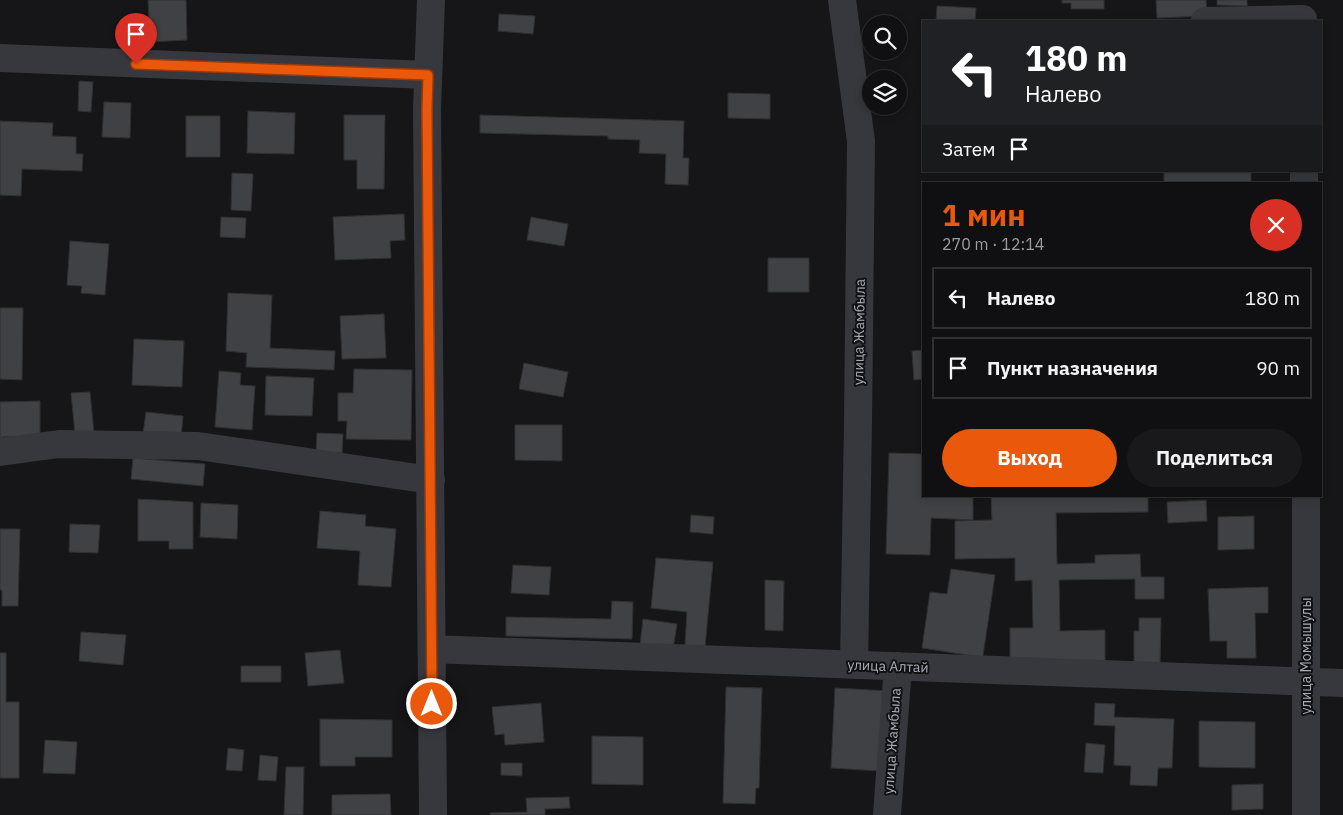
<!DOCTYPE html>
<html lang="ru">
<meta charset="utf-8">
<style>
body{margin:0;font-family:"IBM Plex Sans",sans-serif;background:#19191b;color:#f1f3f6;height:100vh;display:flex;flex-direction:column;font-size:19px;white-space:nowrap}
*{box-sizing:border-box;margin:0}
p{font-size:16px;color:#9c9d9f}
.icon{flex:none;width:28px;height:28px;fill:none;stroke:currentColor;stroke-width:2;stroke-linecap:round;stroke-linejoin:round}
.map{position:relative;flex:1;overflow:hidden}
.panel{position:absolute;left:922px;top:182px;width:400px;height:315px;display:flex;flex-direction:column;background:#101012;border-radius:0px;box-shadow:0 2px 8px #0003,0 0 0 1px #303032}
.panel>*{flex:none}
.guide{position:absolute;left:922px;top:20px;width:400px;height:152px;border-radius:0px;box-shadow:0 2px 8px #0003,0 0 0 1px #303032;background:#202124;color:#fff;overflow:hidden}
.controls{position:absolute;left:862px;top:15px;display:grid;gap:10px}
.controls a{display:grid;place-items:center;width:45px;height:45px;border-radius:50%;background:#101012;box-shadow:0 2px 8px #0003,0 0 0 1px #303032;font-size:25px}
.pin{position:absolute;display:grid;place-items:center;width:42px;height:42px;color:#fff;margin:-51px -21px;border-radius:50% 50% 50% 0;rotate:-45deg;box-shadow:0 0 5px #0007}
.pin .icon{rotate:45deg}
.me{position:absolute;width:55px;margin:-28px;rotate:0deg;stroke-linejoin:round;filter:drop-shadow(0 0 4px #0008)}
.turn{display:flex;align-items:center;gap:18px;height:105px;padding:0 20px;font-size:22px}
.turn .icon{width:65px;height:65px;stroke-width:2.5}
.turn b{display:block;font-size:35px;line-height:42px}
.then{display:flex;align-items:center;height:48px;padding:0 20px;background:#0003;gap:10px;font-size:19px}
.round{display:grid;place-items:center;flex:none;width:52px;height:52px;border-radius:26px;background:#19191b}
.summary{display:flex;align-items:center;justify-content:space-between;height:85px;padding:0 20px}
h1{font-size:30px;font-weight:700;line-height:38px;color:#ea580c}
.action{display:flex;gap:10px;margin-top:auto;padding:10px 20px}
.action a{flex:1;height:58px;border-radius:30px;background:#ea580c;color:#fff;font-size:20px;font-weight:700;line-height:58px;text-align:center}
.action a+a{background:#19191b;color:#f1f3f6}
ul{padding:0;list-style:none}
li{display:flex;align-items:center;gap:15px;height:62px;margin:0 10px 8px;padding:0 10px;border:2px solid #303032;border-radius:0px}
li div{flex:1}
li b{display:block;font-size:19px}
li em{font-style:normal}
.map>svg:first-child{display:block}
</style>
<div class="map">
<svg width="1343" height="815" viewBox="0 0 1343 815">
<rect width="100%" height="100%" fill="#161618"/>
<path fill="#404145" stroke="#303034" d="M148,0H186L187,40L150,42Z
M1062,0H1104V9H1071V3H1062Z
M1156,0H1206L1207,16L1157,18Z
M1217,0H1247V6L1217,5Z
M937,6L976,8L975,21H936Z
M499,14L535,16L533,34L498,31Z
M79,81L93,82L91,112L78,111Z
M728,93L770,94V119L728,118Z
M104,102L131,103L130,138L102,137Z
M248,111L295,113L294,154L247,153Z
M344,115H385L384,189H357V160H344Z
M480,115L684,121L683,158H689L688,185L665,184L666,154L639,153L640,140L608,139V136L480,133Z
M186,116H220V157H186Z
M0,121L53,123L52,136L76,137V154H83L82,171L22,169L21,196L0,195Z
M1164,171H1251V184H1164Z
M232,173L253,174L251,211L231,210Z
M404,214L405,240L390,241L391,258L335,260L333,217Z
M221,217L246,218L245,238L220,237Z
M531,217L568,224L564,246L527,240Z
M70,241L109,244L105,295L81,293L82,286L67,285Z
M768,258H809V292H768Z
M228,293L272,295L270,348L335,351L334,370L246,367L247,353L226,351Z
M0,308H23L22,380L0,379Z
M384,314L386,358L342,359L340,316Z
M134,339L184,341L182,387L132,385Z
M924,350V379L914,380L912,351Z
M524,363L568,372L563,397L519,389Z
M354,369L412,370L411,440L346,439L347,421H338V393H353Z
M219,371L241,373L240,385L255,386L252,430L215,427Z
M266,376L314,378L312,416L265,415Z
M90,392L94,433L75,434L71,393Z
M40,401V436L2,437V445H0V402Z
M146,412L183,416L181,438L143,434Z
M515,425H562V461L515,460Z
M317,433L343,434L342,453L316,452Z
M889,453L924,454V496H973V520L931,518L930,555L886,554Z
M133,458L205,464L203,486L131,479Z
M991,496H1148V512L1056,513L1057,564L1095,563V555L1140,554L1141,577H1164V599H1135V579L1059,580L1060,631L1105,630V662L1010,664V628H1033L1032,580L1015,581V558L955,559V521L992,520Z
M138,499L193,502V549H169V541H138Z
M1206,500L1207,521L1168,523L1167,502Z
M201,503L238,505L237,539L200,537Z
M320,511L366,515L365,526L396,529L391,587L358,585L360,551L317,548Z
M691,515L714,517L713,534L690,532Z
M1254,516V549L1218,550V517Z
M70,524L100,525L98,553L69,552Z
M0,529H20L18,606H2V590H0Z
M656,558L713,562L705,647L685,645L687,612L651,608Z
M513,565L551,567L549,595L511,593Z
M951,569L995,575L982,662L974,656L922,648L930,592L947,594Z
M765,580L784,581L783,631L765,630Z
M1268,587V613H1255L1256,658H1227V641H1210L1208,589Z
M612,601L633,602L632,639L506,636V617L611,619Z
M1139,618H1161L1160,664H1134V631H1139Z
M643,619L677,624L673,649L640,645Z
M81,632L126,635L123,665L79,661Z
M340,650L344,683L308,686L305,653Z
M0,653H6V702H19V778H0Z
M241,666H281V682H241Z
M726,687L762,688L759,788H756L755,804L723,803Z
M835,688L889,691L880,771L831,768Z
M541,703L544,742L505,745L504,734L495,735L492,707Z
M1095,703L1115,704L1114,717L1174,719L1172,768H1158L1157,786L1130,785L1131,766L1114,765L1115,726L1094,725Z
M320,719L392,720V757H355V766H320Z
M1199,721L1255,722V768L1199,767Z
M592,736L643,737V785L592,784Z
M45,740L77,742L75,774L43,773Z
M1086,743L1105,745L1103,773L1084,772Z
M228,748L244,750L242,771L226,770Z
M260,755L278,757L276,781L258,780Z
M501,763H522V776L501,775Z
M286,767H304L303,815H284Z
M1263,784V809L1232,810V785Z
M390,794L391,815H332V795Z
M569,797L570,808L545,809V815H490V813L527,812L526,798Z"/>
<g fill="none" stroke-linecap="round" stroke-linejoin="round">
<path stroke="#37383d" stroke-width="28" d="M431,0L427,109L433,815
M842,0L861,141L858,422L854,665
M1205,21L1303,19
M0,58L428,75
M1304,171V184
M0,452L59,444L198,446L431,480
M1306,496V815
M432,649L1343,683
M887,815L898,666"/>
</g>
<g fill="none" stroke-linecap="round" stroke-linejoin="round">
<defs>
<path id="route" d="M136,64L428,75L427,109L432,704"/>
</defs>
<use href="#route" stroke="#983908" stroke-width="12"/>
<use href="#route" stroke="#ea580c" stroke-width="9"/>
</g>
<g text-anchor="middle" stroke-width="4" stroke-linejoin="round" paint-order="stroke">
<g font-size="14" fill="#a8adb8" stroke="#111113">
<text transform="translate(859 332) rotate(-89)" y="5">улица Жамбыла</text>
<text transform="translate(1306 656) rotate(-90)" y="5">улица Момышулы</text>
<text transform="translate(888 666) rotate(2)" y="5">улица Алтай</text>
<text transform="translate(892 741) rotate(-86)" y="5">улица Жамбыла</text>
</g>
</g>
</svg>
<div class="controls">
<a><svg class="icon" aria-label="search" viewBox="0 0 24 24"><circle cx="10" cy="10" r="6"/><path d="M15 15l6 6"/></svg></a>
<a><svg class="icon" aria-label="layers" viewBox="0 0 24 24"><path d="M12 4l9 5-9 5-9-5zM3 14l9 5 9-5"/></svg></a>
</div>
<div class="pin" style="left:136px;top:64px;background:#d93025"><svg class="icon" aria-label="arrive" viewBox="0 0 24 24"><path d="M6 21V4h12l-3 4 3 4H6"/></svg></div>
<svg class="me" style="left:432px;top:704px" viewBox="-20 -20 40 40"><circle r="17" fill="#ea580c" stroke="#fff" stroke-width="3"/><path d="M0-11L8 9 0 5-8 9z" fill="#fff"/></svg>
<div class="guide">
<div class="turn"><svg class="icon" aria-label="left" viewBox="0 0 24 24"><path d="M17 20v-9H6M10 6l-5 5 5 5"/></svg><div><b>180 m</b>Налево</div></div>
<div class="then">Затем<svg class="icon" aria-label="arrive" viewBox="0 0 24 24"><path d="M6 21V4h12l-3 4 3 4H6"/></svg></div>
</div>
<section class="panel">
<div class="summary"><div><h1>1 мин</h1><p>270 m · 12:14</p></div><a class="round" style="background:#d93025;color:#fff"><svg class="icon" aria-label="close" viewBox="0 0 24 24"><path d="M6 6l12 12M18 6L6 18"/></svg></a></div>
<ul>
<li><svg class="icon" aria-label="left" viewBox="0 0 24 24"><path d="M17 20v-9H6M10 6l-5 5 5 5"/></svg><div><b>Налево</b></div><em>180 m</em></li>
<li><svg class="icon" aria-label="arrive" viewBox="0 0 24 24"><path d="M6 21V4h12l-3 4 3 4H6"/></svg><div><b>Пункт назначения</b></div><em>90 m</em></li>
</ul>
<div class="action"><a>Выход</a><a>Поделиться</a></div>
</section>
</div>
